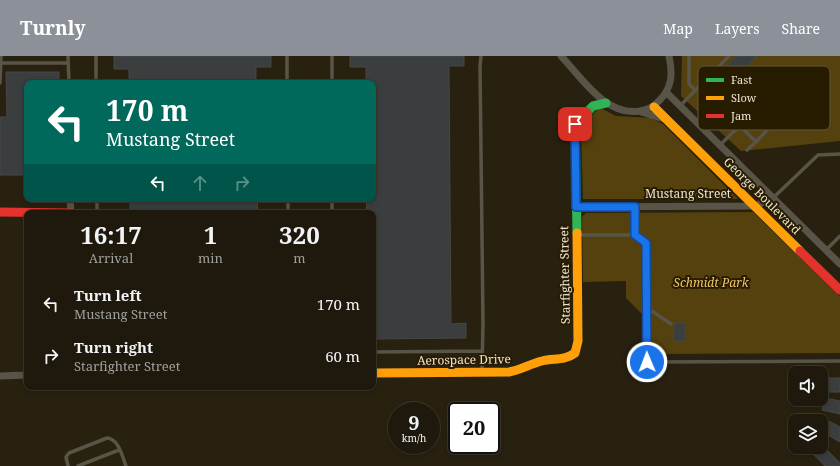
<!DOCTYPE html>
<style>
body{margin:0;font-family:"Noto Serif",serif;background:#262215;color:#f1f3f6;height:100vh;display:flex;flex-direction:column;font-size:15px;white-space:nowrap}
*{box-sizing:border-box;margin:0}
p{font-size:13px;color:#a1a09d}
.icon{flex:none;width:22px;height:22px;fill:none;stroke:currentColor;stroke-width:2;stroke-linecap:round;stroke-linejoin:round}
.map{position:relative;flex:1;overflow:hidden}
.side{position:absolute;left:24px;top:154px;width:352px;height:180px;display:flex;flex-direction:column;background:#1e190c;border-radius:8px;box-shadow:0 2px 6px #0003,0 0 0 1px #3c382d}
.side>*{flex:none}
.guide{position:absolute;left:24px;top:24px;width:352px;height:122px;border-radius:8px;box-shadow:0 2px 6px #0003,0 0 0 1px #3c382d;background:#00695c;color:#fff;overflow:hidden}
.tools{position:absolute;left:788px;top:310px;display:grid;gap:8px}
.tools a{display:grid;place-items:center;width:40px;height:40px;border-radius:8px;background:#1e190c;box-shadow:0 2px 6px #0003,0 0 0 1px #3c382d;font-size:20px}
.speed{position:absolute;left:388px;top:346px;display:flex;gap:8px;font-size:20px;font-weight:700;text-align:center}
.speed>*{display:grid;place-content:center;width:52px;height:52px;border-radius:50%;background:#1e190c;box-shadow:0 2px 6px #0003,0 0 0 1px #3c382d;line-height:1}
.speed small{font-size:10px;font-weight:400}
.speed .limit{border:2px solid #111;border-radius:6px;background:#fff;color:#111}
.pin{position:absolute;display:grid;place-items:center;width:34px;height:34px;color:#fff;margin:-17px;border-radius:8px;box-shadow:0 2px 6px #0006}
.me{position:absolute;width:44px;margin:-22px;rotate:359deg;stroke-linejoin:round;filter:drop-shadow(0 0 3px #0008)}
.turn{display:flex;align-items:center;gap:14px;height:84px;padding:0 16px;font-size:18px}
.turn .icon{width:52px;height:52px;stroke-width:2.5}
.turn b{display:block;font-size:28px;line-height:34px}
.lanes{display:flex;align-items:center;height:38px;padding:0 16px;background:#0003;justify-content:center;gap:20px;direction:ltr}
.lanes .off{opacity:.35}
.eta{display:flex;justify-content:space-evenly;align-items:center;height:68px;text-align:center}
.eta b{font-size:24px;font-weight:700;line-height:28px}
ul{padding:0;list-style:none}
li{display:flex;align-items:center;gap:12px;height:52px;padding:0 16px}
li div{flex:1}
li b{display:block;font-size:15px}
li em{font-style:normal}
header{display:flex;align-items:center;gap:24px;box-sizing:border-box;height:56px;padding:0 20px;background:#8c9099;color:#fff}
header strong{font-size:19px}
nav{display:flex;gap:22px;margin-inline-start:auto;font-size:14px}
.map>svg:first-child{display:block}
</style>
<header>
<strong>Turnly</strong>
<nav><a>Map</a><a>Layers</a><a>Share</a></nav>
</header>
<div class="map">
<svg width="840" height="410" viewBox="0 0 840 410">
<rect width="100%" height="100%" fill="#282110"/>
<path fill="#55410d" d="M682,0H840V85L741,95L681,40Z
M601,52L616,60L651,62L663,68L738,143H583L581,75C584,67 593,55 601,52Z
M753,156L840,240V297L645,298V261L626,242V225L583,226L582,161L586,157Z"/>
<path fill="#3b3e3f" stroke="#484744" d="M114,0H271V11H256V27H129V13H114Z
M350,0H464V10H449L451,268L466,267V282L373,283V157H367L366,143H373V27H366V11H350Z
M737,0H757L747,10L769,32L742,59L710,27Z
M6,16H59V27H27V119H0V61H7Z
M130,143H257L258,157H130Z
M674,267H685V285H673Z
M824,322H840V336H824Z
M825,342L840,345V358L822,354Z
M821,361L840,371V386L821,375Z
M821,388L840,407V410H825L806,391H821Z"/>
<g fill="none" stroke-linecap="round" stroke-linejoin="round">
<path stroke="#585448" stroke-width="3.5" d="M68,0L69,27
M96,0V27
M287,0V27
M481,0L480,10L483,267L482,315
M689,0V28L695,34
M1,7H68
M0,27L1,0
M332,27V0
M680,50L729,0
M740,70L756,86L747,94
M756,86L777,63
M720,89L771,39
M773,142L818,99L840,98
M97,143V157
M288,143V157
M332,143V157
M635,151V179
M577,179H635L645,187L647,306L840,305
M826,194L840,180
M646,251L671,268
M373,296L482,295
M68,410L66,401L69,397L107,382C119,383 122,400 126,410
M78,410L119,394"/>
<path stroke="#585448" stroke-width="7" d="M561,0C582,22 606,61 640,55C649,53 653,51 659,45C672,32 673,18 669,0
M667,37L840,208
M641,56L664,63
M70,143L71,157
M576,151L755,150L773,142
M0,320L27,319"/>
<path stroke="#30b455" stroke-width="9" d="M577,177L575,68L593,50L606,47"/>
<path stroke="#ff9f0a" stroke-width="9" d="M654,51L800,195
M373,317L509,316C521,314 530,308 542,305C554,302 564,305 575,297L578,285L577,177"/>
<path stroke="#e5322d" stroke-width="9" d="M0,156L71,157
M800,195L840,234"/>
</g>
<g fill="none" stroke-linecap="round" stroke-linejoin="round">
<defs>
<path id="route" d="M575,68L576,151H635V179L646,187L647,306"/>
</defs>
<use href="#route" stroke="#114b97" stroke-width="10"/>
<use href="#route" stroke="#1a73e8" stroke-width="7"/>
</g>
<g text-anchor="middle" stroke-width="4" stroke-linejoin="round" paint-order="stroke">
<g font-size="12" fill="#ece4d3" stroke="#281c00">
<text x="688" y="142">Mustang Street</text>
<text transform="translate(762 140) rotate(45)" y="4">George Boulevard</text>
<text transform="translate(565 219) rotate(-91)" y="4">Starfighter Street</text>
<text transform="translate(464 304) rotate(-1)" y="4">Aerospace Drive</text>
</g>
<g font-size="12" font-style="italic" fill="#eec669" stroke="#281c00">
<text x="711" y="231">Schmidt Park</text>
</g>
</g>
<rect x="698" y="10" width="132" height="64" rx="6" fill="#281c00" stroke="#63583f" stroke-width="1"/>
<rect x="706" y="22" width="18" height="4" fill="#30b455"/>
<rect x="706" y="40" width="18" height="4" fill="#ff9f0a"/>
<rect x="706" y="58" width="18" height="4" fill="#e5322d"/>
<g font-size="11" fill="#ece4d3">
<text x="731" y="28">Fast</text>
<text x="731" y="46">Slow</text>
<text x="731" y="64">Jam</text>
</g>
</svg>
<div class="tools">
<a><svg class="icon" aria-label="sound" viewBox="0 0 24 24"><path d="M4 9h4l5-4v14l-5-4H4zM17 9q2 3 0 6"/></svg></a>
<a><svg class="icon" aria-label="layers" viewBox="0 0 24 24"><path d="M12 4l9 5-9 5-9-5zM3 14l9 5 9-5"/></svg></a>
</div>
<div class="speed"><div>9<small>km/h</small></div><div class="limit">20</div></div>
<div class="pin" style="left:575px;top:68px;background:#d93025"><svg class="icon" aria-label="arrive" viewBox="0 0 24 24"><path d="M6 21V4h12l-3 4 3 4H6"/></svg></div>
<svg class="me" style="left:647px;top:306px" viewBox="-20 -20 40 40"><circle r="17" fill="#1a73e8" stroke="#fff" stroke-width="3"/><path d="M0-11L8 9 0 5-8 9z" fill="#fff"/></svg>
<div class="guide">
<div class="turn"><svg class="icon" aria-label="left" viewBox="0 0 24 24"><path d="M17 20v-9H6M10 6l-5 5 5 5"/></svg><div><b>170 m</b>Mustang Street</div></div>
<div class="lanes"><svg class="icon" aria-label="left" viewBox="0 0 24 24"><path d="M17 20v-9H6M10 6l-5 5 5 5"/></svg><svg class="icon off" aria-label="ahead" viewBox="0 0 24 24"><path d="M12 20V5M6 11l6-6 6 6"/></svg><svg class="icon off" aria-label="right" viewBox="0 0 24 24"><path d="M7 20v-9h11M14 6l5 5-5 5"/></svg></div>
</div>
<section class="side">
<div class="eta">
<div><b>16:17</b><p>Arrival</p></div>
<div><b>1</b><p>min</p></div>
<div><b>320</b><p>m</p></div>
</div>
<ul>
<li><svg class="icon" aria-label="left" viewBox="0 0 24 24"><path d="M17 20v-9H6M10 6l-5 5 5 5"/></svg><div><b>Turn left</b><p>Mustang Street</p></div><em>170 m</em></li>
<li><svg class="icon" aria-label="right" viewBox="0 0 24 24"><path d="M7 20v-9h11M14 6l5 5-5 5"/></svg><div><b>Turn right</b><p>Starfighter Street</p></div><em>60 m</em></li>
</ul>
</section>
</div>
